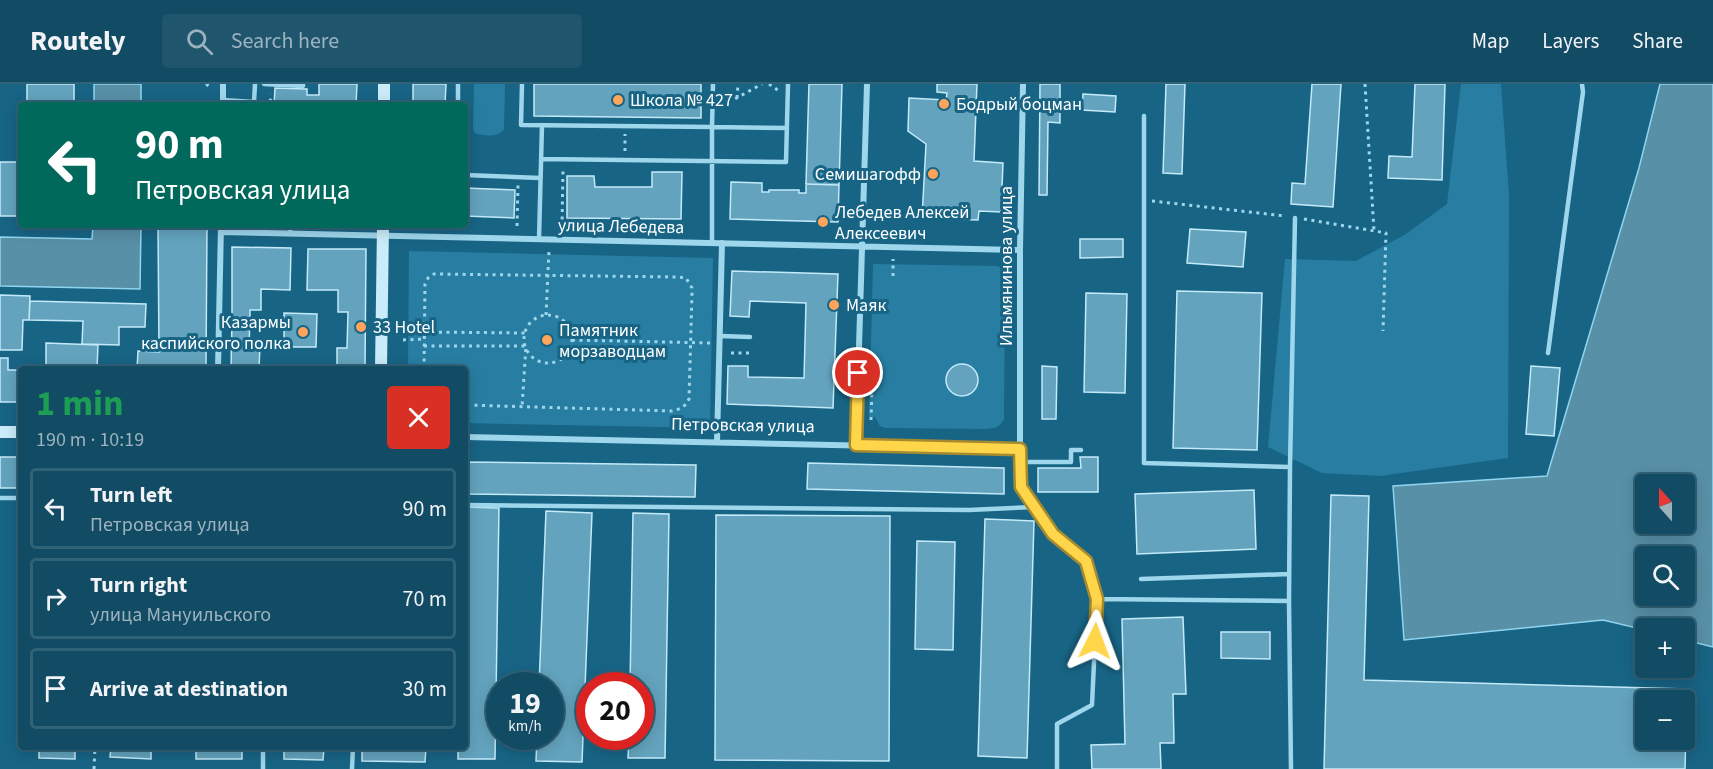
<!DOCTYPE html>
<meta charset="utf-8">
<style>
body{margin:0;font-family:"Source Sans 3",sans-serif;background:#1f556d;color:#f1f3f6;height:100vh;display:flex;flex-direction:column;font-size:22px;white-space:nowrap}
*{box-sizing:border-box;margin:0}
p{font-size:20px;color:#9cb3bf}
.icon{flex:none;width:33px;height:33px;fill:none;stroke:currentColor;stroke-width:2;stroke-linecap:round;stroke-linejoin:round}
.map{position:relative;flex:1;overflow:hidden}
.drawer{position:absolute;left:18px;top:282px;width:450px;height:384px;display:flex;flex-direction:column;background:#124b64;border-radius:6px;box-shadow:0 3px 15px #0003,0 0 0 2px #316378}
.drawer>*{flex:none}
.banner{position:absolute;left:18px;top:18px;width:450px;height:126px;border-radius:6px;box-shadow:0 3px 15px #0003,0 0 0 2px #316378;background:#00695c;color:#fff;overflow:hidden}
.needle{width:39px;rotate:339deg}
.tools{position:absolute;left:1635px;top:390px;display:grid;gap:12px}
.tools a{display:grid;place-items:center;width:60px;height:60px;border-radius:6px;background:#124b64;box-shadow:0 3px 15px #0003,0 0 0 2px #316378;font-size:30px}
.speed{position:absolute;left:486px;top:588px;display:flex;gap:12px;font-size:30px;font-weight:700;text-align:center}
.speed>*{display:grid;place-content:center;width:78px;height:78px;border-radius:50%;background:#124b64;box-shadow:0 3px 15px #0003,0 0 0 2px #316378;line-height:1}
.speed small{font-size:15px;font-weight:400}
.speed .limit{border:9px solid #d22;background:#fff;color:#111}
.pin{position:absolute;display:grid;place-items:center;width:51px;height:51px;color:#fff;margin:-26px;border:3px solid #fff;border-radius:50%;box-shadow:0 2px 6px #0007}
.me{position:absolute;width:66px;margin:-33px;rotate:3deg;stroke-linejoin:round;filter:drop-shadow(0 0 4px #0008)}
.turn{display:flex;align-items:center;gap:21px;height:126px;padding:0 18px;font-size:27px}
.turn .icon{width:78px;height:78px;stroke-width:2.5}
.turn b{display:block;font-size:42px;line-height:51px}
.round{display:grid;place-items:center;flex:none;width:63px;height:63px;border-radius:6px;background:#1f556d}
.headline{display:flex;align-items:center;justify-content:space-between;height:102px;padding:0 18px}
h1{font-size:36px;font-weight:700;line-height:45px;color:#1e9e55}
ul{padding:0;list-style:none}
li{display:flex;align-items:center;gap:18px;height:81px;margin:0 12px 9px;padding:0 6px;border:3px solid #316378;border-radius:6px}
li div{flex:1}
li b{display:block;font-size:22px}
li em{font-style:normal}
header{display:flex;align-items:center;gap:36px;box-sizing:border-box;height:84px;padding:0 30px;background:#124b64;border-bottom:2px solid #316378}
header strong{font-size:28px}
nav{display:flex;gap:33px;margin-inline-start:auto;font-size:21px}
.search{width:420px;height:54px;background:#1f556d;display:flex;align-items:center;gap:15px;box-sizing:border-box;padding:0 21px;border-radius:6px;color:#9cb3bf;font-size:22px}
.map>svg:first-child{display:block}
</style>
<header>
<strong>Routely</strong>
<div class="search"><svg class="icon" aria-label="search" viewBox="0 0 24 24"><circle cx="10" cy="10" r="6"/><path d="M15 15l6 6"/></svg>Search here</div>
<nav><a>Map</a><a>Layers</a><a>Share</a></nav>
</header>
<div class="map">
<svg width="1713" height="685" viewBox="0 0 1713 685">
<rect width="100%" height="100%" fill="#186485"/>
<path fill="#277ea2" d="M474,0H505L504,45C499,54 483,52 475,49L473,44Z
M1461,0H1501L1509,111L1508,374L1380,392L1322,389L1268,363L1285,175L1356,177L1406,150L1447,120Z
M409,167L713,174L710,344L465,339V285H408Z
M873,180L998,182L1005,188L1004,335C1001,343 994,344 987,345L885,344L880,342L875,333H869Z"/>
<path fill="#5890a7" stroke="#90d5ef" stroke-width="1.5" fill-rule="evenodd" d="M94,0H141V21H94Z
M1660,0H1713V563L1685,556L1684,544H1646L1645,546L1603,536L1404,556L1393,402L1547,392L1639,84ZM1646,400H1684V440H1646ZM1646,472H1684V512H1646Z
M93,141H141L140,205L0,202V153L92,155Z"/>
<path fill="#63a3bd" stroke="#c3eaf9" stroke-width="1.5" fill-rule="evenodd" d="M27,0H74V19H27Z
M319,0H357L356,21H274L275,4L307,5V11H319Z
M413,0H446L445,21H413Z
M534,0H701V34L534,32Z
M809,0H842L839,101L806,100Z
M937,0H977L974,77L1003,79L1001,128L979,127L978,136L922,134L926,60L908,47L909,14L946,16L947,9L937,8Z
M1040,0H1060V39L1048,38L1047,111H1039Z
M1166,0H1185L1182,90L1163,89Z
M1312,0H1341L1333,123L1291,120L1292,99L1305,100Z
M1415,0H1445L1442,96L1388,94L1389,72L1412,73Z
M1083,10L1116,12L1115,28L1082,26Z
M0,78H21V132H0Z
M652,88H682L681,135L567,134V92H594L595,103H652Z
M731,98L762,99V108H769V106H799V109H806V100L839,101L838,138L730,135Z
M465,104L515,106L514,134L465,132Z
M158,141H207L206,285H137L138,267L159,268Z
M1190,145L1246,148L1243,183L1187,179Z
M1080,155H1123V173L1080,174Z
M232,163L291,164L290,206L261,205V226H250V235H232Z
M308,165H366L365,285H231L232,235H250L249,262H260L259,284L337,285V264H347L348,228H338V206H307Z
M732,187L838,190L833,324L727,320L728,282H748V293L804,294L806,219L750,217L749,233L730,232Z
M1177,207L1262,209L1257,366L1173,364Z
M1086,209L1127,210L1125,309L1084,308Z
M0,211L30,212L29,236H23L22,266H0Z
M30,217L146,220L145,243H119V261L82,260L83,237L29,236Z
M284,229L317,230L316,263H284Z
M46,259L98,261L97,285H46Z
M0,274H8V286H21V318H0Z
M946 296a16 16 0 1 1 32 0a16 16 0 1 1-32 0Z
M1042,282L1057,283L1056,335H1042Z
M1531,282L1560,284L1554,352L1526,350Z
M0,373H21V404H0Z
M1080,373H1098V408H1038V384H1081Z
M465,378L696,381L695,413L465,410Z
M808,379L1004,384V410L807,405Z
M1254,406L1256,465L1137,470L1135,410Z
M1331,411L1369,412L1364,596L1687,605L1685,685H1324ZM1646,616H1684V656H1646Z
M465,423L499,424L495,675H458V663H465Z
M546,427L592,429L582,678L536,677L537,652H550V602H539Z
M633,429L669,430L665,674H628L629,652H640V602H630Z
M716,431L890,432L889,677L715,676Z
M985,435L1034,437L1027,674L978,672Z
M917,457L955,458L953,566L915,565Z
M1183,533L1186,610H1173L1174,659H1160L1161,685H1092L1091,661L1125,660L1122,535Z
M1221,548H1270V575L1221,574Z
M39,663H75V675L39,674Z
M111,663H151V675L110,673Z
M196,663H242V675H196Z
M284,663H324L323,676L284,675Z
M362,663H426L425,678L362,677Z"/>
<g fill="none" stroke-linecap="round" stroke-linejoin="round">
<path stroke="#9ed6ec" stroke-width="3" stroke-dasharray="3 4.5" stroke-linecap="butt" d="M206,0L212,4
M769,0L779,7
M1365,0L1374,147
M737,14L738,0
M264,18L270,19L271,10
M722,22L762,0
M625,67V50
M1152,117L1285,132
M1304,135L1386,149L1383,247
M517,142L518,101
M562,143L563,84
M893,192V175
M546,231L549,166
M524 255a24 24 0 1 1 48 0a24 24 0 1 1-48 0Z
M424,248L525,249
M403,256L424,255
M572,256L711,259
M424,262H526L522,323
M731,269H750
M424,285L425,200L428,194L434,190L678,193L686,194L692,204V210L689,315C685,323 681,325 672,327L465,321
M871,336L872,303H876
M94,685L95,663"/>
<path stroke="#9ed6ec" stroke-width="4.5" d="M264,0L303,2V0
M522,0L521,41L712,43L713,0
M223,16L254,18L255,0
M458,21V0
M541,75L786,78L788,0
M465,91L540,94
M290,149L291,141
M539,155L542,41
M712,159V43L787,44
M720,252L750,253
M1548,269L1583,8L1582,0
M1020,365L1021,403L1053,450L1086,477L1097,515L1092,621L1057,640V685
M1020,378H1071V366H1081
M1290,383L1295,134
M0,414H21
M465,421L969,426L1035,423
M1141,495L1289,490
M1097,515L1289,517L1290,383L1144,379V32
M1289,517L1291,685
M263,685V663
M352,685L353,663"/>
<path stroke="#9ed6ec" stroke-width="6" d="M223,21V0
M221,148L1020,166
M218,285L221,141
M465,353L1020,365V166L1023,0
M717,358L722,159
M856,361L867,0"/>
<path stroke="#caebf9" stroke-width="12" d="M384,21V0
M381,285L383,141
M0,348H21"/>
</g>
<g fill="none" stroke-linecap="round" stroke-linejoin="round">
<defs>
<path id="route" d="M858,289L856,361L1020,365L1021,403L1053,450L1086,477L1097,515L1095,557"/>
</defs>
<use href="#route" stroke="#a68a30" stroke-width="15"/>
<use href="#route" stroke="#ffd54a" stroke-width="10"/>
</g>
<g fill="#ffa459" stroke="#186485" stroke-width="2">
<circle cx="618" cy="16" r="6"/>
<circle cx="944" cy="20" r="6"/>
<circle cx="933" cy="90" r="6"/>
<circle cx="823" cy="138" r="6"/>
<circle cx="834" cy="221" r="6"/>
<circle cx="361" cy="243" r="6"/>
<circle cx="303" cy="248" r="6"/>
<circle cx="547" cy="256" r="6"/>
</g>
<g text-anchor="middle" stroke-width="6" stroke-linejoin="round" paint-order="stroke">
<g font-size="18" fill="#fff" stroke="#186485" text-anchor="start">
<text x="630" y="22">Школа № 427</text>
<text x="956" y="26">Бодрый боцман</text>
<text x="921" y="96" text-anchor="end">Семишагофф</text>
<text x="835" y="134">Лебедев Алексей<tspan x="835" dy="21">Алексеевич</tspan></text>
<text x="846" y="227">Маяк</text>
<text x="291" y="244" text-anchor="end">Казармы<tspan x="291" dy="21">каспийского полка</tspan></text>
<text x="373" y="249">33 Hotel</text>
<text x="559" y="252">Памятник<tspan x="559" dy="21">морзаводцам</tspan></text>
</g>
<g font-size="18" fill="#fff" stroke="#186485">
<text transform="translate(621 142) rotate(1)" y="6">улица Лебедева</text>
<text transform="translate(1006 182) rotate(-90)" y="6">Ильмянинова улица</text>
<text transform="translate(743 341) rotate(1)" y="6">Петровская улица</text>
</g>
</g>
</svg>
<div class="tools">
<a><svg class="needle" viewBox="-14 -14 28 28"><path d="M0-13l5 13h-10z" fill="#e53935"/><path d="M0 13l5-13h-10z" fill="#9cb3bf"/></svg></a>
<a><svg class="icon" aria-label="search" viewBox="0 0 24 24"><circle cx="10" cy="10" r="6"/><path d="M15 15l6 6"/></svg></a>
<a>+</a>
<a>−</a>
</div>
<div class="speed"><div>19<small>km/h</small></div><div class="limit">20</div></div>
<div class="pin" style="left:858px;top:289px;background:#d93025"><svg class="icon" aria-label="arrive" viewBox="0 0 24 24"><path d="M6 21V4h12l-3 4 3 4H6"/></svg></div>
<svg class="me" style="left:1095px;top:557px" viewBox="-20 -20 40 40"><path d="M0-17L14 15 0 8-14 15z" fill="#ffd54a" stroke="#fff" stroke-width="4"/></svg>
<div class="banner">
<div class="turn"><svg class="icon" aria-label="left" viewBox="0 0 24 24"><path d="M17 20v-9H6M10 6l-5 5 5 5"/></svg><div><b>90 m</b>Петровская улица</div></div>
</div>
<section class="drawer">
<div class="headline"><div><h1>1 min</h1><p>190 m · 10:19</p></div><a class="round" style="background:#d93025;color:#fff"><svg class="icon" aria-label="close" viewBox="0 0 24 24"><path d="M6 6l12 12M18 6L6 18"/></svg></a></div>
<ul>
<li><svg class="icon" aria-label="left" viewBox="0 0 24 24"><path d="M17 20v-9H6M10 6l-5 5 5 5"/></svg><div><b>Turn left</b><p>Петровская улица</p></div><em>90 m</em></li>
<li><svg class="icon" aria-label="right" viewBox="0 0 24 24"><path d="M7 20v-9h11M14 6l5 5-5 5"/></svg><div><b>Turn right</b><p>улица Мануильского</p></div><em>70 m</em></li>
<li><svg class="icon" aria-label="arrive" viewBox="0 0 24 24"><path d="M6 21V4h12l-3 4 3 4H6"/></svg><div><b>Arrive at destination</b></div><em>30 m</em></li>
</ul>
</section>
</div>
